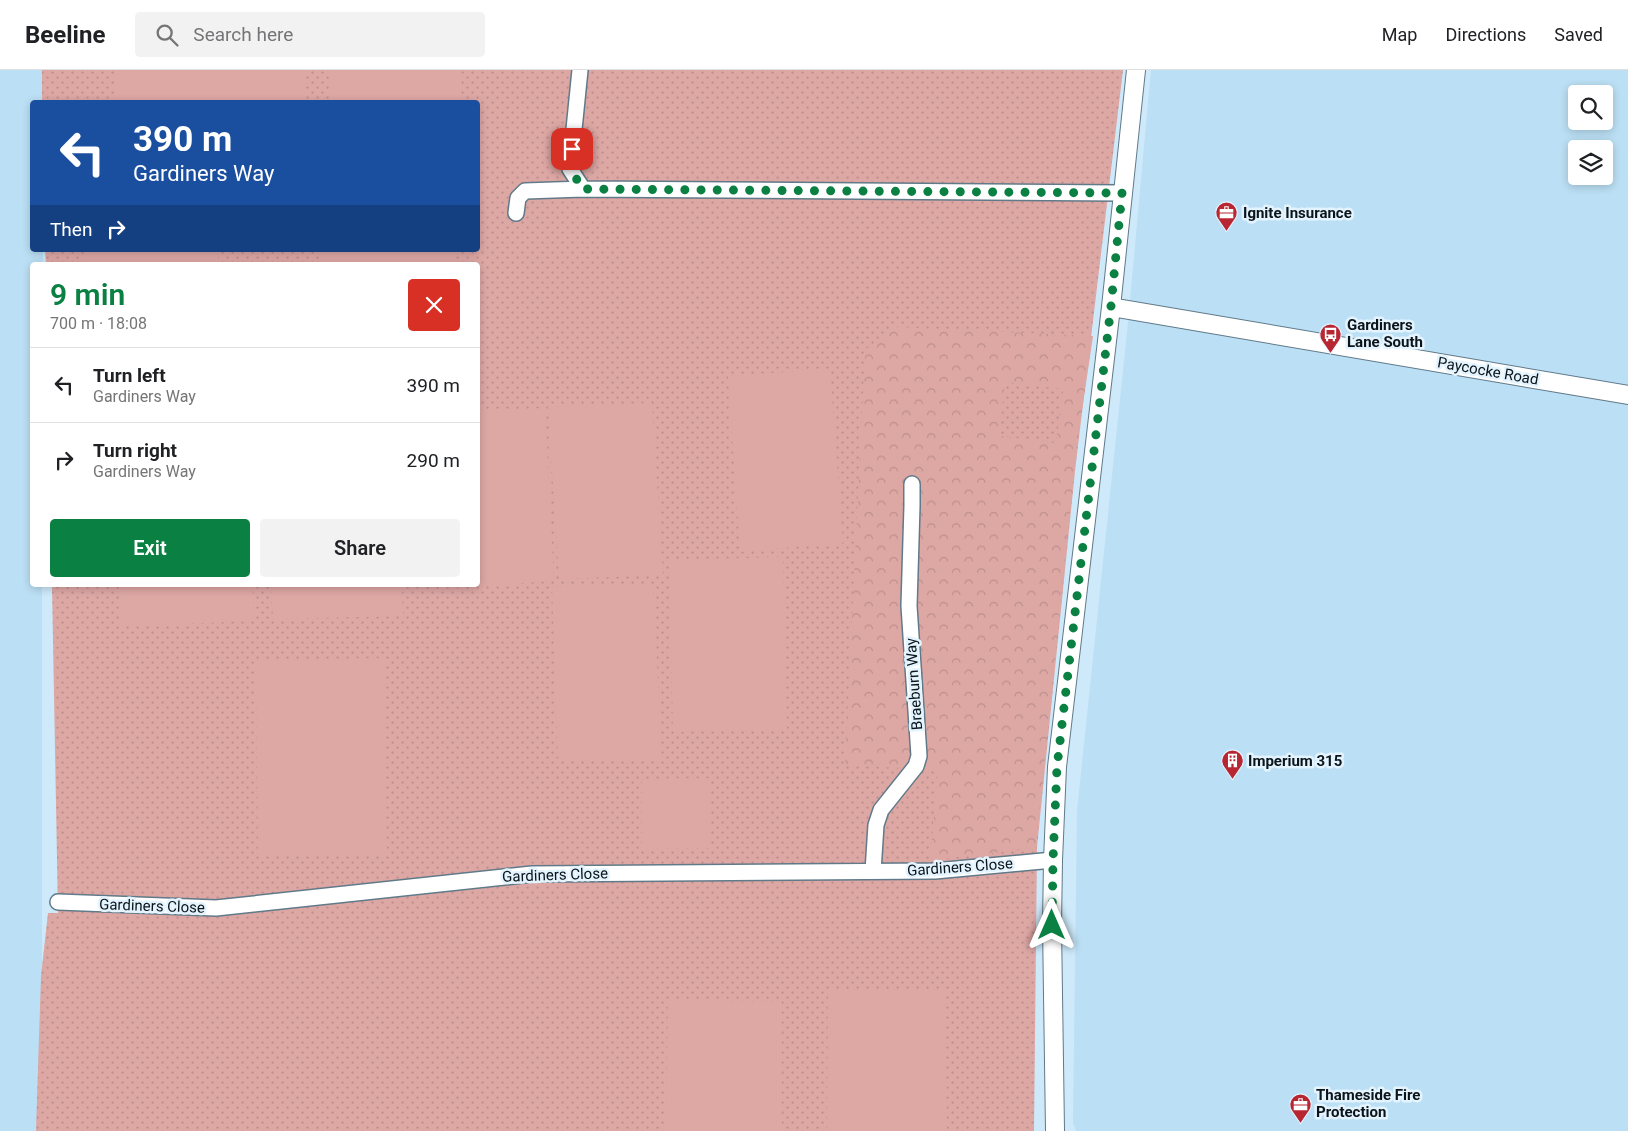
<!DOCTYPE html>
<meta charset="utf-8">
<style>
body{margin:0;font-family:Roboto,sans-serif;background:#f2f2f2;color:#202124;height:100vh;display:flex;flex-direction:column;font-size:19px;white-space:nowrap}
*{box-sizing:border-box;margin:0}
p{font-size:16px;color:#757577}
.icon{flex:none;width:28px;height:28px;fill:none;stroke:currentColor;stroke-width:2;stroke-linecap:round;stroke-linejoin:round}
.map{position:relative;flex:1;overflow:hidden}
.details{position:absolute;left:30px;top:192px;width:450px;height:325px;display:flex;flex-direction:column;background:#fff;border-radius:5px;box-shadow:0 2px 8px #0003}
.details>*{flex:none}
.banner{position:absolute;left:30px;top:30px;width:450px;height:152px;border-radius:5px;box-shadow:0 2px 8px #0003;background:#1a4fa0;color:#fff;overflow:hidden}
.controls{position:absolute;left:1568px;top:15px;display:grid;gap:10px}
.controls a{display:grid;place-items:center;width:45px;height:45px;border-radius:5px;background:#fff;box-shadow:0 2px 8px #0003;font-size:25px}
.pin{position:absolute;display:grid;place-items:center;width:42px;height:42px;color:#fff;margin:-21px;border-radius:10px;box-shadow:0 2px 8px #0006}
.me{position:absolute;width:55px;margin:-28px;rotate:0deg;stroke-linejoin:round;filter:drop-shadow(0 0 4px #0008)}
.turn{display:flex;align-items:center;gap:18px;height:105px;padding:0 20px;font-size:22px}
.turn .icon{width:65px;height:65px;stroke-width:2.5}
.turn b{display:block;font-size:35px;line-height:42px}
.then{display:flex;align-items:center;height:48px;padding:0 20px;background:#0003;gap:10px;font-size:19px}
.round{display:grid;place-items:center;flex:none;width:52px;height:52px;border-radius:5px;background:#f2f2f2}
.overview{display:flex;align-items:center;justify-content:space-between;height:85px;padding:0 20px}
h1{font-size:30px;font-weight:600;line-height:38px;color:#0b8043}
.action{display:flex;gap:10px;margin-top:auto;padding:10px 20px}
.action a{flex:1;height:58px;border-radius:5px;background:#0b8043;color:#fff;font-size:20px;font-weight:600;line-height:58px;text-align:center}
.action a+a{background:#f2f2f2;color:#202124}
ul{padding:0;list-style:none}
li{display:flex;align-items:center;gap:15px;height:75px;padding:0 20px;border-top:1px solid #e0e0e0}
li div{flex:1}
li b{display:block;font-size:19px}
li em{font-style:normal}
header{display:flex;align-items:center;gap:30px;box-sizing:border-box;height:70px;padding:0 25px;background:#fff;border-bottom:1px solid #e0e0e0}
header strong{font-size:24px}
nav{display:flex;gap:28px;margin-inline-start:auto;font-size:18px}
.search{width:350px;height:45px;background:#f2f2f2;display:flex;align-items:center;gap:12px;box-sizing:border-box;padding:0 18px;border-radius:5px;color:#757577;font-size:19px}
.map>svg:first-child{display:block}
</style>
<header>
<strong>Beeline</strong>
<div class="search"><svg class="icon" aria-label="search" viewBox="0 0 24 24"><circle cx="10" cy="10" r="6"/><path d="M15 15l6 6"/></svg>Search here</div>
<nav><a>Map</a><a>Directions</a><a>Saved</a></nav>
</header>
<div class="map">
<svg width="1628" height="1061" viewBox="0 0 1628 1061">
<defs>
<pattern id="grass-dots" width="8" height="8" patternUnits="userSpaceOnUse" patternTransform="scale(1.25)"><rect width="8" height="8" fill="#dda7a4"/><path d="M2 2h.1M6 6h.1" fill="none" stroke="#bc8f8d" stroke-width="1.8" stroke-linecap="round"/></pattern>
<pattern id="forest-crowns" width="20" height="18" patternUnits="userSpaceOnUse" patternTransform="scale(1.25)"><rect width="20" height="18" fill="#dda7a4"/><path d="M2 6a3 3 0 1 1 6 0M12 15a3 3 0 1 1 6 0" fill="none" stroke="#bc8f8d"/></pattern>
</defs>
<rect width="100%" height="100%" fill="#cde9fa"/>
<path fill="#bbdff4" fill-rule="evenodd" d="M0,0H43V32H32V180H43V195H32V515H42V1061H0Z
M1151,0H1628V1061H1076L1073,1053L1077,741L1128,253ZM1576,24H1604V51H1576ZM1576,79H1604V106H1576Z"/>
<path fill="url(#grass-dots)" d="M42,0H1123L1075,401L1037,777L1034,1061H36L41,906L48,843H58L52,515H478V195H46L45,180H478V32H42Z"/>
<path fill="url(#forest-crowns)" fill-rule="evenodd" d="M895,257L1093,266L1076,381L1036,778L930,790L938,700L845,695L865,280ZM1005,312L1063,319L1056,373L999,366Z"/>
<path fill="#dda7a4" d="M114,0H304V32H115Z
M330,0H462L461,32H329Z
M86,180H218V195H86Z
M320,180H454L453,195H320Z
M830,299L843,473L740,482L728,306Z
M652,333L663,505L559,509L548,337Z
M545,338L554,511L449,518V515H478V341Z
M783,487L787,659L673,662L669,490Z
M119,515H252L255,551L121,556Z
M271,515H402L403,546L273,549Z
M653,515L662,689L558,691L552,517Z
M384,588L387,784H258L256,590Z
M710,708L711,778L642,779V709Z
M828,920H945L947,1061H827Z
M668,931L782,932V1061H666Z"/>
<g fill="none" stroke-linecap="round" stroke-linejoin="round">
<defs>
<path id="minor" d="M580,0L570,99L583,119L1122,123
M516,143L518,128L525,121L583,119
M873,801L876,755L881,740L916,696L919,686L909,536L912,436V414
M58,832L216,838L532,804L935,801L1053,790"/>
<path id="tertiary" d="M1111,237L1628,325
M1055,1061L1052,855L1053,790L1057,697L1111,237L1136,0"/>
</defs>
<use href="#minor" stroke="#607a89" stroke-width="18"/>
<use href="#tertiary" stroke="#607a89" stroke-width="20"/>
<use href="#minor" stroke="#fff" stroke-width="15"/>
<use href="#tertiary" stroke="#fff" stroke-width="18"/>
</g>
<g fill="none" stroke-linecap="round" stroke-linejoin="round">
<path stroke="#0b8043" stroke-width="9" stroke-dasharray="0 16.2" d="M572,79L570,99L583,119L1122,123L1111,236L1057,697L1053,790L1052,855"/>
</g>
<defs>
<symbol id="office-pin" viewBox="-11 -11 22 30"><path d="M0 17L-7.5 6A9.5 9.5 0 1 1 7.5 6Z" fill="#b72631" stroke="#e4f4ff"/><path d="M-6-3h4V-5.5h4V-3h4V5H-6ZM-1-4.5V-3h2v-1.5ZM-6 0V1H6V0Z" fill="#fff"/></symbol>
<symbol id="bus-pin" viewBox="-11 -11 22 30"><path d="M0 17L-7.5 6A9.5 9.5 0 1 1 7.5 6Z" fill="#b72631" stroke="#e4f4ff"/><path d="M-5-6H5V4H4V6H2V4H-2V6H-4V4H-5ZM-3.5-4V0h7V-4ZM-3.5 1.2v1.5H-2V1.2ZM2 1.2v1.5H3.5V1.2Z" fill="#fff"/></symbol>
<symbol id="building-pin" viewBox="-11 -11 22 30"><path d="M0 17L-7.5 6A9.5 9.5 0 1 1 7.5 6Z" fill="#b72631" stroke="#e4f4ff"/><path d="M-4-6H4V6H1V3H-1V6H-4ZM-2.5-4.3h1.7v1.8h-1.7ZM.8-4.3h1.7v1.8H.8ZM-2.5-1h1.7V.8h-1.7ZM.8-1h1.7V.8H.8Z" fill="#fff"/></symbol>
</defs>
<g fill-rule="evenodd">
<use href="#office-pin" x="1214" y="130" width="25" height="34"/>
<use href="#bus-pin" x="1318" y="252" width="25" height="34"/>
<use href="#building-pin" x="1220" y="678" width="25" height="34"/>
<use href="#office-pin" x="1288" y="1022" width="25" height="34"/>
</g>
<g text-anchor="middle" stroke-width="5" stroke-linejoin="round" paint-order="stroke">
<g font-size="15" font-weight="bold" fill="#0a1419" stroke="#e4f4ff" text-anchor="start">
<text x="1243" y="148">Ignite Insurance</text>
<text x="1347" y="260">Gardiners<tspan x="1347" dy="17">Lane South</tspan></text>
<text x="1248" y="696">Imperium 315</text>
<text x="1316" y="1030">Thameside Fire<tspan x="1316" dy="17">Protection</tspan></text>
</g>
<g font-size="15" fill="#0a1419" stroke="#e4f4ff">
<text transform="translate(1488 301) rotate(10)" y="5">Paycocke Road</text>
<text transform="translate(914 614) rotate(-94)" y="5">Braeburn Way</text>
<text transform="translate(960 797) rotate(-4)" y="5">Gardiners Close</text>
<text transform="translate(555 805) rotate(-2)" y="5">Gardiners Close</text>
<text transform="translate(152 836) rotate(2)" y="5">Gardiners Close</text>
</g>
</g>
</svg>
<div class="controls">
<a><svg class="icon" aria-label="search" viewBox="0 0 24 24"><circle cx="10" cy="10" r="6"/><path d="M15 15l6 6"/></svg></a>
<a><svg class="icon" aria-label="layers" viewBox="0 0 24 24"><path d="M12 4l9 5-9 5-9-5zM3 14l9 5 9-5"/></svg></a>
</div>
<div class="pin" style="left:572px;top:79px;background:#d93025"><svg class="icon" aria-label="arrive" viewBox="0 0 24 24"><path d="M6 21V4h12l-3 4 3 4H6"/></svg></div>
<svg class="me" style="left:1052px;top:855px" viewBox="-20 -20 40 40"><path d="M0-17L14 15 0 8-14 15z" fill="#0b8043" stroke="#fff" stroke-width="4"/></svg>
<div class="banner">
<div class="turn"><svg class="icon" aria-label="left" viewBox="0 0 24 24"><path d="M17 20v-9H6M10 6l-5 5 5 5"/></svg><div><b>390 m</b>Gardiners Way</div></div>
<div class="then">Then<svg class="icon" aria-label="right" viewBox="0 0 24 24"><path d="M7 20v-9h11M14 6l5 5-5 5"/></svg></div>
</div>
<section class="details">
<div class="overview"><div><h1>9 min</h1><p>700 m · 18:08</p></div><a class="round" style="background:#d93025;color:#fff"><svg class="icon" aria-label="close" viewBox="0 0 24 24"><path d="M6 6l12 12M18 6L6 18"/></svg></a></div>
<ul>
<li><svg class="icon" aria-label="left" viewBox="0 0 24 24"><path d="M17 20v-9H6M10 6l-5 5 5 5"/></svg><div><b>Turn left</b><p>Gardiners Way</p></div><em>390 m</em></li>
<li><svg class="icon" aria-label="right" viewBox="0 0 24 24"><path d="M7 20v-9h11M14 6l5 5-5 5"/></svg><div><b>Turn right</b><p>Gardiners Way</p></div><em>290 m</em></li>
</ul>
<div class="action"><a>Exit</a><a>Share</a></div>
</section>
</div>
